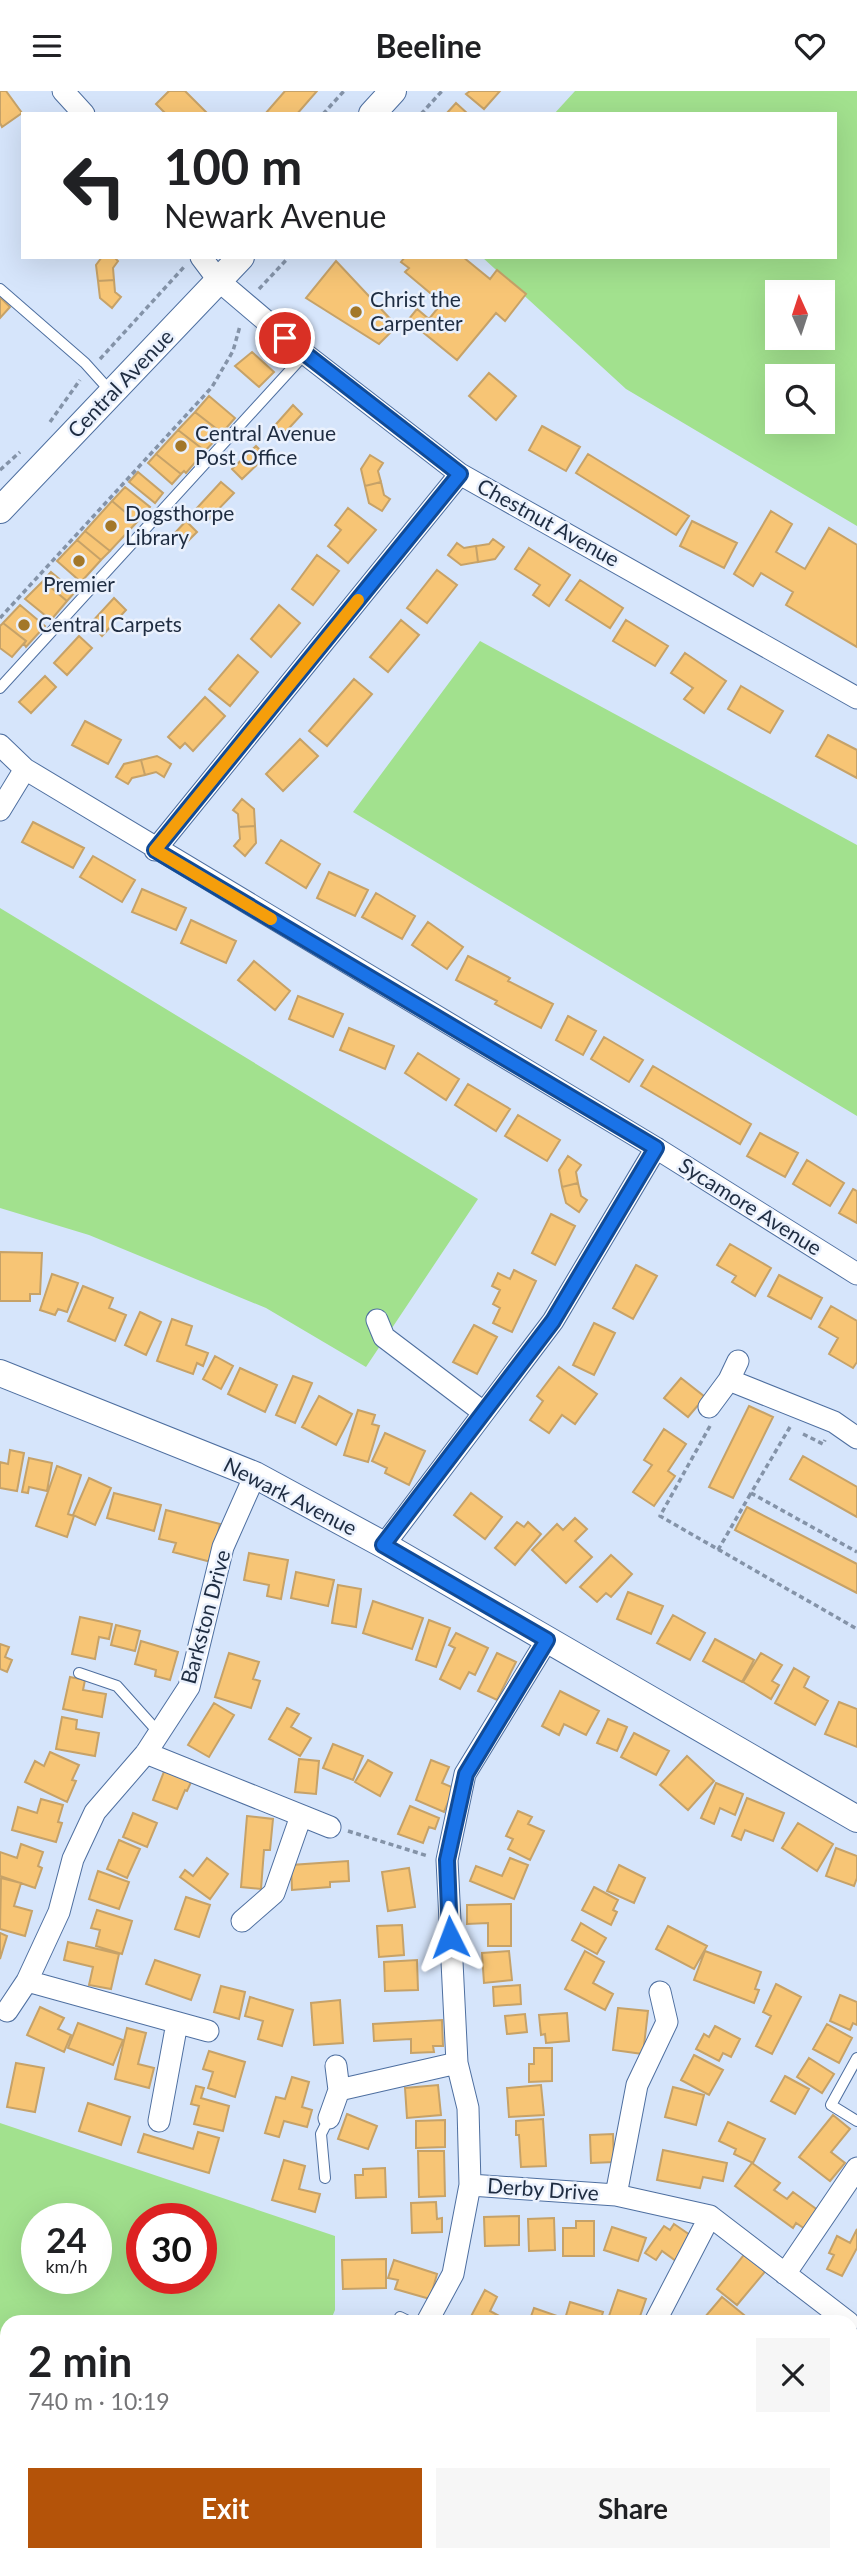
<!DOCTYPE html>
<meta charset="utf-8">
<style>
body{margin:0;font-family:Lato,sans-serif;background:#f6f6f6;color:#202124;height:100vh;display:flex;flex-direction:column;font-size:26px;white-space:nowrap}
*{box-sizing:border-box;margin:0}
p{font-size:23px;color:#757577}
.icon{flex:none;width:38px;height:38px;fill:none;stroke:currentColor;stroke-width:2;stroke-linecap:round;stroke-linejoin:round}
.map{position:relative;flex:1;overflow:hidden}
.panel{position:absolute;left:0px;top:2224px;width:858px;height:247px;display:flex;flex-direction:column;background:#fff;border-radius:21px 21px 0 0;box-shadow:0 7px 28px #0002}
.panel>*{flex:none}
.guide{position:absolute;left:21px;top:21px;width:816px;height:147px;border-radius:0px;box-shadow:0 7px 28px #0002;background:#fff;color:#202124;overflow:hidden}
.needle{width:46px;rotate:357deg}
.tools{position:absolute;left:765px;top:189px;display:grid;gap:14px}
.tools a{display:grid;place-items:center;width:70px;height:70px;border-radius:0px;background:#fff;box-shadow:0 7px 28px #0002;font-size:35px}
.speed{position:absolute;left:21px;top:2112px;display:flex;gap:14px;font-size:35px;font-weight:700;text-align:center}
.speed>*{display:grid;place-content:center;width:91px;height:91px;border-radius:50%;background:#fff;box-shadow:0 7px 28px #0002;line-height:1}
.speed small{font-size:18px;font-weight:400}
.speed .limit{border:10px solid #d22;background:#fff;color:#111}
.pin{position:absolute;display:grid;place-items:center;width:60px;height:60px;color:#fff;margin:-30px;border:4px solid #fff;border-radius:50%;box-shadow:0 2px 7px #0007}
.me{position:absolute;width:77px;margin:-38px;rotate:357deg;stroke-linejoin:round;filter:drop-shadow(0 0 5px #0008)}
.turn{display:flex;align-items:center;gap:24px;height:147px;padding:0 28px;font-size:32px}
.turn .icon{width:91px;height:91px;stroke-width:2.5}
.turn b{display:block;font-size:49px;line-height:60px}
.round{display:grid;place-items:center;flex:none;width:74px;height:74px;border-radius:0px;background:#f6f6f6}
.overview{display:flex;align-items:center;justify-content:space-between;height:119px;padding:0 28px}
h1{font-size:42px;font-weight:700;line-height:52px}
.cta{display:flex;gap:14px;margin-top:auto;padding:14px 28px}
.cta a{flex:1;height:80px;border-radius:0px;background:#b45309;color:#fff;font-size:28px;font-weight:700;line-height:80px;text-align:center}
.cta a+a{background:#f6f6f6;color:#202124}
header{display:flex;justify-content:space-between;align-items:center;height:91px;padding:0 28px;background:#fff;font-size:32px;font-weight:700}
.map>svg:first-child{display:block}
</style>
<header><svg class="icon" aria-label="menu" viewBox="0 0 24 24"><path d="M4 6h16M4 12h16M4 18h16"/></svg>Beeline<svg class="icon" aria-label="heart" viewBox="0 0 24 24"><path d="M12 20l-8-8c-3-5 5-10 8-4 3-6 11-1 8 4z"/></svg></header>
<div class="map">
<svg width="857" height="2470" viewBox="0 0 857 2470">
<rect width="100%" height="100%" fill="#d6e5fb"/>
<path fill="#a2e18e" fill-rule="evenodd" d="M575,0H857V435L626,298L482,166H835V23H554ZM777,201H822V247H777ZM777,285H822V331H777Z
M480,550L857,754V1025L353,721Z
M0,817L478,1108L366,1276L266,1217L89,1144L0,1117Z
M0,2032L335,2145V2219L330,2231H7V2464H479L476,2470H0ZM37,2128H96V2188H37ZM201,2128V2188H142V2128Z
M489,2464H699L710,2470H486Z"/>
<path fill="#f7c575" stroke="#c6a268" stroke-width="2" d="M0,0H6L22,22L2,36L0,32Z
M169,0H185L208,23H166L156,13Z
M285,0H317L297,23H265Z
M470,0H500L484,18L466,3Z
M456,12L468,23H446Z
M102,166H114L118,170L113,177L114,189L98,190L96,174Z
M405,166H463L490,188L497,179L526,203L505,230L496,222L457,269L408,229L417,218L429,228L442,212L405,181L409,177L401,171Z
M336,170L397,235L379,253L306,207Z
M114,189L115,201L121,206L112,217L100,207L98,190Z
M0,206L10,216L0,227Z
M252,261L274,281L259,296L235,275Z
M489,282L516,305L496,329L469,305Z
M209,305L235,327L222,342L195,321Z
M293,314L302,323L279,348L270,340Z
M195,321L222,342L205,360L178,339Z
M542,335L580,356L566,380L529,359Z
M178,339L205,360L186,382L184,380L181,383L156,363Z
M256,355L266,365L242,388L232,378Z
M156,363L181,383L172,393L148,372Z
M588,363L689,425L676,444L576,382Z
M370,364L383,372L378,380L381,391L365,395L361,378Z
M138,381L163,402L155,412L129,391Z
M221,391L234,402L209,428L197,417Z
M381,391L384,404L390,408L382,420L369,412L365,395Z
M125,396L150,416L137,431L112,410Z
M112,410L137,431L110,460L85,440Z
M348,417L376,439L348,472L328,455L341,439L335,434Z
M771,420L792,433L776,461L805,478L829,437L857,454V556L786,514L793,501L761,482L753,495L734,483Z
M186,430L197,441L185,453L174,443Z
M692,430L737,452L724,477L680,455Z
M85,440L110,460L101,469L77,449Z
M493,448L504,456L495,468L478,471L476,455L489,453Z
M77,449L101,469L81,491L57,470Z
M457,452L464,457L476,455L478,471L461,474L448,464Z
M529,457L570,484L549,515L533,504L540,494L515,478Z
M317,464L339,480L313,514L292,498Z
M437,479L457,494L427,532L407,517Z
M51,481L75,501L67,510L43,490Z
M580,489L623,517L610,537L566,509Z
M43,490L67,510L51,529L25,508Z
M114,507L126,519L102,545L90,533Z
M20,514L45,535L26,556L24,553L26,550L3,532Z
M279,514L300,532L271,566L251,548Z
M401,529L419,544L388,581L370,566Z
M626,529L668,555L655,575L613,550Z
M3,532L26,550L12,566L0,557V535Z
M79,545L92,557L67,584L54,572Z
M685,562L726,590L704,622L684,608L693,597L671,582Z
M238,564L258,581L230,615L209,598Z
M45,585L56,596L31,622L19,611Z
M354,588L372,603L327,655L309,640Z
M741,595L783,620L770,642L728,618Z
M205,606L225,625L193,660L185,652L180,657L168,646Z
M85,630L121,649L108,673L72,654Z
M828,644L857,659V687L816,665Z
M300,648L318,665L283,700L266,683Z
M157,665L171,673L164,686L156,681L145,684L141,669Z
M141,669L145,684L132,687L128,693L116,686L124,673Z
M242,708L254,718L255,735L239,736L238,723L233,719Z
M33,731L84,757L73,777L22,751Z
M255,735L256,752L245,765L234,755L240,748L239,736Z
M281,749L320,773L306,797L266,772Z
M93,765L135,789L122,811L80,786Z
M329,781L368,799L355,825L317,807Z
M142,798L186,817L176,839L132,821Z
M376,802L415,825L402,848L362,826Z
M191,829L236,850L226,872L181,852Z
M428,831L463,856L447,878L412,854Z
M468,865L510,887L508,890L553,913L541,937L495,913L497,910L456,889Z
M254,870L290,900L275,919L238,889Z
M298,905L343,923L333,946L289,928Z
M568,925L596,940L583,964L556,949Z
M349,937L394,955L385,978L340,959Z
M604,946L643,969L629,991L591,968Z
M418,962L459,988L446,1009L405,982Z
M653,975L751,1033L740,1053L641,995Z
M468,993L510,1018L496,1040L455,1014Z
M518,1024L560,1049L547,1070L505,1045Z
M760,1042L798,1062L785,1086L747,1065Z
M568,1065L581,1074L576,1081L578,1092L562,1096L559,1079Z
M807,1069L844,1092L830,1115L793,1093Z
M578,1092L581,1105L587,1109L579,1121L566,1112L562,1096Z
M853,1098L857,1100V1132L839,1122Z
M551,1123L575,1135L555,1174L532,1162Z
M730,1153L771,1177L755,1205L732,1191L736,1185L717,1174Z
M0,1161L42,1162L40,1203H30V1210H0Z
M636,1174L657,1185L633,1228L613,1217Z
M514,1179L536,1190L512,1241L493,1232L500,1217L493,1213L500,1199L492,1195L498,1182L510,1188Z
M52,1183L78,1192L67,1221L58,1218L55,1224L40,1219Z
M779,1184L822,1207L811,1228L768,1205Z
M83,1195L113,1207L109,1217L126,1224L115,1250L68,1230Z
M831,1215L857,1230V1271L853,1277L829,1263L838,1247L819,1236Z
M140,1221L161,1231L146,1264L125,1254Z
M172,1228L192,1235L186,1254L208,1262L203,1275L197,1272L193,1283L157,1270Z
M594,1232L615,1242L594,1284L573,1274Z
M474,1234L497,1246L477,1283L453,1271Z
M215,1265L233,1275L221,1298L203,1288Z
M559,1276L597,1303L575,1333L562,1324L549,1342L530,1329L543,1310L537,1305Z
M240,1277L277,1294L265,1321L228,1303Z
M293,1285L312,1292L295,1332L276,1324Z
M681,1287L705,1306L688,1326L664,1307Z
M319,1305L352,1323L336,1354L302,1336Z
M749,1315L773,1326L733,1407L709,1396Z
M358,1319L375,1324L372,1333L379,1335L368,1371L344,1364Z
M664,1338L686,1353L668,1380L675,1385L654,1415L633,1401L652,1374L644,1369Z
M385,1342L425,1360L409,1394L385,1382L387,1377L372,1370Z
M10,1359L24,1362L17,1400L0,1397V1371L8,1373Z
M803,1365L857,1396V1426L790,1388Z
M29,1367L52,1372L47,1400L29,1396L28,1402L22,1401Z
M57,1375L81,1384L68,1423L74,1425L67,1446L36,1435Z
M89,1387L111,1397L95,1434L73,1424Z
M114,1402L161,1414L154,1440L107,1427Z
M471,1402L502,1426L485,1448L454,1424Z
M747,1416L857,1473V1502L735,1439Z
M166,1419L220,1433L211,1471L173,1461L176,1452L159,1448Z
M575,1427L587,1438L575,1450L592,1466L566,1492L532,1459L557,1433L563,1439Z
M517,1431L524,1436L528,1431L541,1443L515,1474L495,1457Z
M249,1462L288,1469L281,1508L267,1505L269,1494L244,1489Z
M611,1464L632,1483L611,1506L606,1502L597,1511L580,1496Z
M296,1481L334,1489L328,1515L291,1507Z
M338,1494L361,1498L356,1536L332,1532Z
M628,1501L663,1515L651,1543L617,1528Z
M373,1510L423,1527L412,1558L363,1542Z
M673,1524L705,1542L690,1569L657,1552Z
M80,1526L112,1533L109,1548L99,1546L95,1568L72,1563Z
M429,1529L450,1537L436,1576L416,1569Z
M116,1534L140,1540L135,1560L111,1554Z
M456,1542L488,1557L475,1584L469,1581L460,1598L440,1588L455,1557L449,1554Z
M715,1548L754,1569L742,1591L703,1570Z
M141,1550L178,1561L170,1589L155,1585L156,1579L135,1573Z
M0,1553L9,1556L5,1566L12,1569L7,1581L0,1578Z
M229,1562L259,1571L253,1588L260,1590L251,1617L215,1606Z
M497,1562L516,1571L497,1609L478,1600Z
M761,1562L782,1574L772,1590L779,1594L771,1608L743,1591Z
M794,1577L809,1586L804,1596L828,1610L815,1634L775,1612Z
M70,1586L85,1589L83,1599L106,1603L102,1626L63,1618Z
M560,1600L599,1620L586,1644L564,1633L559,1644L542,1635Z
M839,1611L857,1618V1656L825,1643Z
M214,1612L234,1624L209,1666L188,1654Z
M287,1617L299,1623L291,1636L311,1647L300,1665L269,1648Z
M62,1626L77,1629L76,1638L99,1642L95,1665L56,1658Z
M608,1628L627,1636L617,1660L597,1652Z
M634,1642L669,1660L656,1684L621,1666Z
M333,1653L363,1665L353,1689L323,1677Z
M50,1661L79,1674L72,1689L76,1690L67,1711L25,1691L35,1670L44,1675Z
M687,1665L714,1690L688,1719L660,1694Z
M299,1668L319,1670L316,1703L295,1701Z
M368,1669L392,1682L380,1705L355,1691Z
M431,1669L449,1676L442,1692L454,1697L444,1721L416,1709Z
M165,1678L192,1689L187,1700L185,1699L177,1718L153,1709Z
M716,1692L743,1703L735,1724L720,1717L714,1733L701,1727Z
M747,1707L784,1722L773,1750L745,1739L741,1749L732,1745Z
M41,1708L63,1714L58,1731L62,1732L56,1751L12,1739L18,1716L37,1722Z
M410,1715L439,1727L435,1738L429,1736L423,1752L398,1743Z
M518,1720L532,1726L528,1733L544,1740L530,1769L508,1758L513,1748L506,1745Z
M133,1722L157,1732L147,1756L123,1746Z
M247,1725L273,1728L270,1759H264L261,1798L241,1796Z
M798,1732L833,1753L817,1780L782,1757Z
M119,1749L140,1758L127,1787L107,1778Z
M21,1753L43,1761L38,1775L42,1777L35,1797L0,1785V1761L17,1767Z
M836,1757L857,1765V1787L854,1795L826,1785Z
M207,1767L228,1783L210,1808L180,1786L185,1779L193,1785Z
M510,1767L528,1774L514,1808L470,1790L476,1775L502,1785Z
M348,1770L349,1790L330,1791V1796L292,1799L291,1774Z
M619,1774L645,1787L634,1812L607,1800Z
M409,1777L415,1816L388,1820L382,1781Z
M98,1780L129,1791L119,1818L89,1808Z
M1,1787L21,1792L14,1815L32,1820L25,1845L0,1838Z
M594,1796L618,1809L613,1819L617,1821L611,1834L582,1819Z
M186,1806L210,1814L199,1846L175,1838Z
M511,1813V1855H488V1832L467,1833V1814Z
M97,1819L132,1830L122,1863L96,1855L100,1839L91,1837Z
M581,1832L606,1847L597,1863L572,1849Z
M402,1834L404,1864L379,1866L377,1835Z
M668,1835L707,1855L694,1878L656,1858Z
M0,1842L7,1845L0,1868Z
M68,1851L119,1863L111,1898L89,1894L93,1876L64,1869Z
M509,1860L512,1889L484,1892L482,1862Z
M585,1860L604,1871L593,1892L613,1903L605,1919L565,1898Z
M705,1860L761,1881L755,1898L759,1899L754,1912L694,1889Z
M155,1869L200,1884L191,1909L146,1893Z
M417,1869L418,1899L385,1900L384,1871Z
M776,1893L801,1906L772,1963L756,1955L771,1925L763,1921Z
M520,1894L521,1913L494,1915L493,1896Z
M221,1895L245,1901L239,1928L214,1921Z
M840,1904L857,1911V1934L853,1932L850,1939L830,1930Z
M250,1906L293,1919L282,1955L258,1948L263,1930L245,1925Z
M340,1909L343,1952L314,1954L311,1912Z
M40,1916L64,1927L58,1938L71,1944L64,1961L27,1944Z
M618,1917L648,1920L643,1963L613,1959Z
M567,1922L569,1950L546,1952L545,1943L541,1944L539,1924Z
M525,1923L527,1941L507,1943L505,1925Z
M442,1929L443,1955H433L434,1961L411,1962V1948L374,1950L373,1933Z
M78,1932L123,1949L113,1974L68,1957Z
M827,1933L852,1947L839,1972L813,1958Z
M715,1935L740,1948L731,1966L723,1962L719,1970L696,1958L704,1943L709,1946Z
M127,1937L146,1942L138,1973L154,1977L149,1997L115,1988Z
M534,1957H552V1990L529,1991V1973H534Z
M209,1960L245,1971L235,2006L208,1997L213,1981L203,1978Z
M694,1964L723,1979L709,2004L681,1989Z
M809,1967L834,1983L822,2002L797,1986Z
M16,1972L44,1977L35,2021L7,2016Z
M785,1985L809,1998L795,2023L771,2010Z
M292,1986L309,1991L302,2016L312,2019L307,2036L284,2030L279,2046L265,2042L276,2006L285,2008Z
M438,1994L441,2024L407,2027L405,1997Z
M541,1994L544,2024L509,2026L507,1997Z
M196,1995L204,1997L201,2007L229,2015L223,2040L194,2033L199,2015L191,2013Z
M673,1996L704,2004L696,2034L665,2026Z
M88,2012L130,2026L121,2054L79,2040Z
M347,2023L377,2035L368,2058L338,2048Z
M833,2024L850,2038L831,2061L845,2072L830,2090L799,2066Z
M543,2028L546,2075L521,2076L519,2044H516V2030Z
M445,2029V2056L416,2057V2030Z
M728,2031L765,2048L753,2072L734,2063L736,2058L719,2050Z
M198,2041L219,2047L209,2082L138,2061L144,2043L193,2058Z
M613,2043L614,2071L591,2072L590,2044Z
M663,2059L727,2072L723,2090L703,2086L700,2097L657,2089Z
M418,2060H444L445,2105L419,2106Z
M284,2069L305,2075L299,2098L320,2103L315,2121L272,2109Z
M752,2072L780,2092L774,2099L787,2108L793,2101L819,2120L805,2138L796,2132L793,2137L735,2095Z
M385,2077L386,2106L356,2107L355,2084H363V2078Z
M436,2111L437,2128L442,2127V2141L412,2142L411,2112Z
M519,2125V2154L485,2155L484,2126Z
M554,2127L555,2159L529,2160L528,2128Z
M576,2130H594V2165H563V2137H576Z
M674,2133L693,2146L676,2170L662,2160L656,2169L645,2162L664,2135L670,2139Z
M612,2136L646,2147L638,2170L604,2159Z
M857,2138V2157L842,2185L827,2178L834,2164L829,2162L837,2145L850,2152Z
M747,2160L768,2177L737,2214L717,2198Z
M386,2168V2197L343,2198L342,2169Z
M394,2169L437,2183L430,2208L395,2198L398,2189L388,2187Z
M485,2199L497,2206L490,2220L501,2226L498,2231H468Z
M618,2199L646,2208L638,2231H628L609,2225Z
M722,2206L749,2228L746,2231H709L704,2227Z
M570,2211L603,2221L600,2231H574L565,2228Z
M534,2217L566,2228L565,2231H529Z
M850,2258L857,2261V2292L850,2289Z"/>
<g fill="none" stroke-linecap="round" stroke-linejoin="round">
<defs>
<path id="service" d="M0,198L85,272L112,302
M0,597L305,263
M79,1582L117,1595L159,1642
M857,1967L831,2014L857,2030
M325,2087L321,2043L329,2027
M400,2226L410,2231
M850,2364L857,2354"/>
<path id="minor" d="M63,0L84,23
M201,166L219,190L305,263L460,383L857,607
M0,654L25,678L656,1057L857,1183
M0,719L25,678
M155,759L460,383
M377,1229L384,1246L483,1321
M729,1289L834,1331L857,1347
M709,1316L729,1289L738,1270
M384,1454L553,1230L656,1057
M146,1662L330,1736
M242,1830L274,1802L301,1725
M27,1890L208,1940
M7,1920L27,1890L59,1821L73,1768L95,1721L146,1662L189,1596L223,1456L255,1384
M339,1999L457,1972
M329,2027L339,1999L336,1975
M159,2030L177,1932
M470,2094L616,2104L710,2125L848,2231
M616,2104L637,1994L667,1931L660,1901
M785,2183L857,2077
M427,2231L453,2183L470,2094L468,2017L457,1972L447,1769L465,1683L547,1549
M655,2231L710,2125"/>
<path id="tertiary" d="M372,23L393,0
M0,419L241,166
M0,1282L255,1384L384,1454L857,1728"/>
</defs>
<use href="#service" stroke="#4e6fa0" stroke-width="12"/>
<use href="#minor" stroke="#4e6fa0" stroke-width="23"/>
<use href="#tertiary" stroke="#4e6fa0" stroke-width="28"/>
<path stroke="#8493a8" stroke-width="3.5" stroke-dasharray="5 3.5" stroke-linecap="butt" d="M323,23L344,0
M421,23L442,0
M259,198L289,166
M100,268L184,176
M50,331L80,289
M0,379L20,361
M0,527L212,296L233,260L240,235
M710,1335L660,1425L857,1538
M790,1336L751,1402L857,1461
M803,1343L823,1353L825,1349
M718,1459L751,1402
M348,1740L428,1765
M754,2464L765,2470
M112,2470L121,2464"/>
<use href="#service" stroke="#fff" stroke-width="10"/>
<use href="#minor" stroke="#fff" stroke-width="21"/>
<use href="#tertiary" stroke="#fff" stroke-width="26"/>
</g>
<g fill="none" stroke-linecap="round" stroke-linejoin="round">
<defs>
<path id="route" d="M285,247L460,383L155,759L656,1057L553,1230L383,1454L547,1549L466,1683L447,1769L450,1846"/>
</defs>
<use href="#route" stroke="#114b97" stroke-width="18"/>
<use href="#route" stroke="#1a73e8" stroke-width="12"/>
<path stroke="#f59e0b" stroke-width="12" d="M271,828L155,759L358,509"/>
</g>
<g fill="#a37728" stroke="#eaf1fd" stroke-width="2.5">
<circle cx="356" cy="221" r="7"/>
<circle cx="181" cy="355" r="7"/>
<circle cx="111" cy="435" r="7"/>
<circle cx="79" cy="470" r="7"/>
<circle cx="24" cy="534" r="7"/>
</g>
<g text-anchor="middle" stroke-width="5" stroke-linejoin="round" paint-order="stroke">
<g font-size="21" fill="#1e2c41" stroke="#eaf1fd" text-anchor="start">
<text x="370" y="216">Christ the<tspan x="370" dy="24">Carpenter</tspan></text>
<text x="195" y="350">Central Avenue<tspan x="195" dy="24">Post Office</tspan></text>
<text x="125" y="430">Dogsthorpe<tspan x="125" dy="24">Library</tspan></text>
<text x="79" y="501" text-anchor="middle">Premier</text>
<text x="38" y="541">Central Carpets</text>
</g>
<g font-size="21" fill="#1e2c41" stroke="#eaf1fd">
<text transform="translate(121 293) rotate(-46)" y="7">Central Avenue</text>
<text transform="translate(548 432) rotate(29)" y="7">Chestnut Avenue</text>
<text transform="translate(750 1116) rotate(32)" y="7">Sycamore Avenue</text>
<text transform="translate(290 1406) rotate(27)" y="7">Newark Avenue</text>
<text transform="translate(206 1526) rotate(-75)" y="7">Barkston Drive</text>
<text transform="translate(543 2099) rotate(4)" y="7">Derby Drive</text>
</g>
</g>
</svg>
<div class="tools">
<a><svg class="needle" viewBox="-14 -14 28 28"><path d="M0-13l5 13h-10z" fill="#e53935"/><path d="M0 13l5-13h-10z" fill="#757577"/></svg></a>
<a><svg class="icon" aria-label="search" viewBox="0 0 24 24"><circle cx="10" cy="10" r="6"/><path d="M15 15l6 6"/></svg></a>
</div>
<div class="speed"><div>24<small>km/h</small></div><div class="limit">30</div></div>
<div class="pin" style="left:285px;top:247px;background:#d93025"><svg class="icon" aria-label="arrive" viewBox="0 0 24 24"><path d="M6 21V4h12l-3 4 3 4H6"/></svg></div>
<svg class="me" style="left:450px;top:1846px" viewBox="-20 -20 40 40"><path d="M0-17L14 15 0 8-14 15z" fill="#1a73e8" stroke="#fff" stroke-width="4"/></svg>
<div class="guide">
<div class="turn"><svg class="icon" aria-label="left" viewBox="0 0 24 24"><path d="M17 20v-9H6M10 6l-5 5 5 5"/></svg><div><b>100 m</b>Newark Avenue</div></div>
</div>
<section class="panel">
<div class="overview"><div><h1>2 min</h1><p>740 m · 10:19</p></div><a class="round"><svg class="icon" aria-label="close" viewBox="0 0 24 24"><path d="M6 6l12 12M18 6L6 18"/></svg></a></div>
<div class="cta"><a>Exit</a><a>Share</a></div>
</section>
</div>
